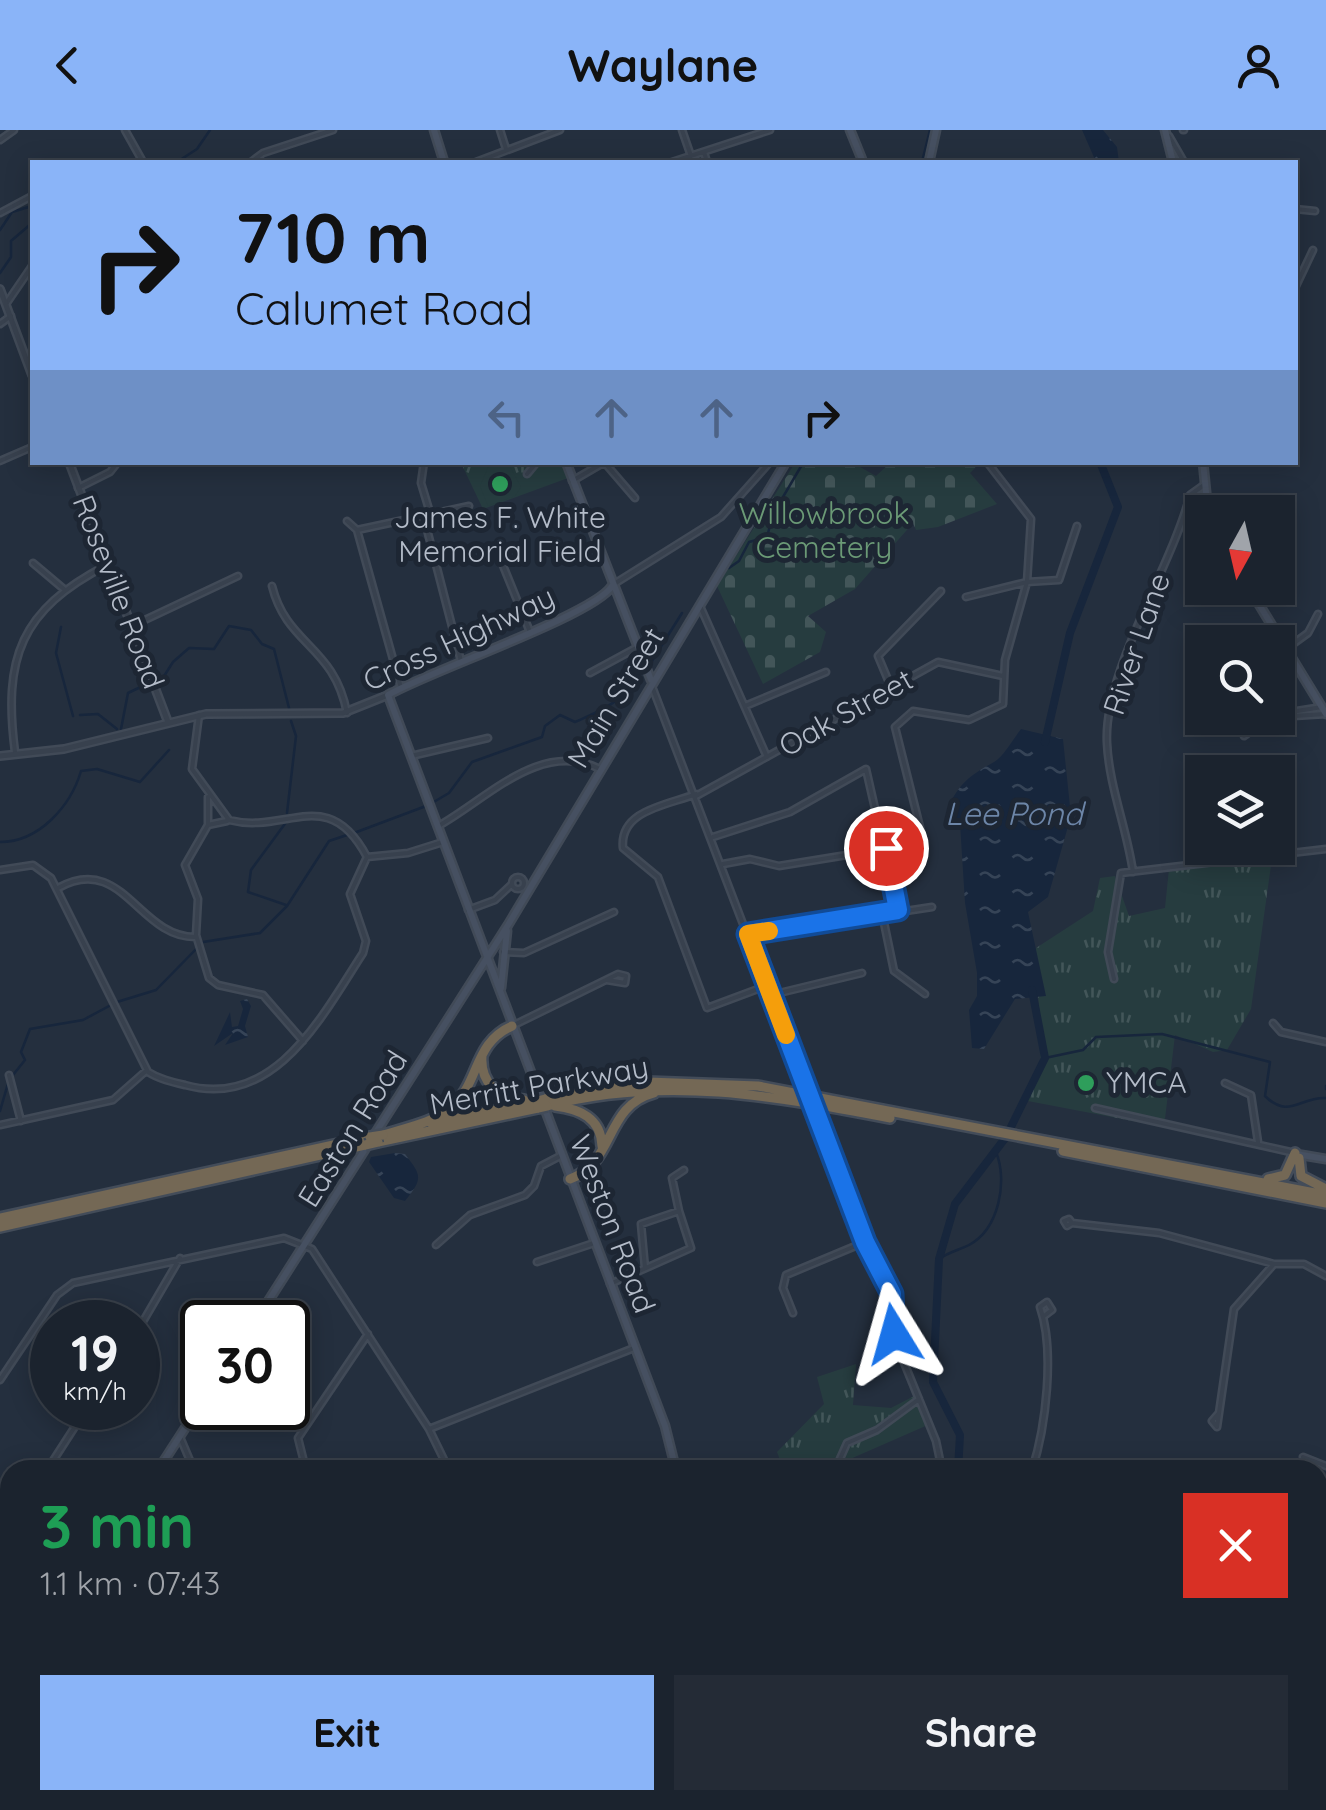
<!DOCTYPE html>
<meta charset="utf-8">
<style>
body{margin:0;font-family:Quicksand,sans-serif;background:#242b36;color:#f1f3f6;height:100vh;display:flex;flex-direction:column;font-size:38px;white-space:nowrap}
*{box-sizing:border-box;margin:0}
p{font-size:32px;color:#a0a4aa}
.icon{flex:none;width:55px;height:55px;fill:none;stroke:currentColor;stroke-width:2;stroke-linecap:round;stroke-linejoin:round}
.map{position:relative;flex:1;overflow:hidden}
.drawer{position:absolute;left:0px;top:1330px;width:1328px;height:350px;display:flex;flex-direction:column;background:#1b232e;border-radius:30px 30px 0 0;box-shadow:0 5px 25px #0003,0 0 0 2px #39404a}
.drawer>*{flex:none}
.hud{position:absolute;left:30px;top:30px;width:1268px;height:305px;border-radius:0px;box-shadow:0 5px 25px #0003,0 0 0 2px #39404a;background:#8ab4f8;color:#111;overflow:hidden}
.needle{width:65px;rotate:188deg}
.controls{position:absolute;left:1185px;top:365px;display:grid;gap:20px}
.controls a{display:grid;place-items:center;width:110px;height:110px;border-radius:0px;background:#1b232e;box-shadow:0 5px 25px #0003,0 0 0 2px #39404a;font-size:50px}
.speed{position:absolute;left:30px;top:1170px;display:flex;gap:20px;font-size:50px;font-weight:700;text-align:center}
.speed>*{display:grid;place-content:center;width:130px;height:130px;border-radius:50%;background:#1b232e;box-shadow:0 5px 25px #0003,0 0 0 2px #39404a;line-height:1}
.speed small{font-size:25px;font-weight:400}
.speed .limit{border:5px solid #111;border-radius:15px;background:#fff;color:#111}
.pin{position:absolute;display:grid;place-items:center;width:85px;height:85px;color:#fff;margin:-42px;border:5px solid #fff;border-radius:50%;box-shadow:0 2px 10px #0007}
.me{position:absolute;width:110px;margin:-55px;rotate:352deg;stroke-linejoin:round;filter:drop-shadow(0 0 8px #0008)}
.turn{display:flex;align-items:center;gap:35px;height:210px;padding:0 40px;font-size:45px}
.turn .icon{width:130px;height:130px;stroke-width:2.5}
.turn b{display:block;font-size:70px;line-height:85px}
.lanes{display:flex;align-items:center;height:95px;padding:0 40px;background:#0003;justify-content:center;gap:50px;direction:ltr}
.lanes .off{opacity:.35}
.round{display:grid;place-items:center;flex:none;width:105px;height:105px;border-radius:0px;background:#242b36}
.headline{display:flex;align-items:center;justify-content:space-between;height:170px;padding:0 40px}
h1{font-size:60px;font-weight:800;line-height:75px;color:#1e9e55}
.primary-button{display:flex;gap:20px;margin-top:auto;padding:20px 40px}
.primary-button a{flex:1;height:115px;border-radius:0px;background:#8ab4f8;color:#111;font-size:40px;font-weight:800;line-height:115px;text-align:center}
.primary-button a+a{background:#242b36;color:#f1f3f6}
header{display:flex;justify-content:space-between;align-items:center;height:130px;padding:0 40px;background:#8ab4f8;color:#111;font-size:45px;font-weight:800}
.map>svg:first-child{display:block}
</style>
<header><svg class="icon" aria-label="back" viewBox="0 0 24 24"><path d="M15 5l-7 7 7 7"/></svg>Waylane<svg class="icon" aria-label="person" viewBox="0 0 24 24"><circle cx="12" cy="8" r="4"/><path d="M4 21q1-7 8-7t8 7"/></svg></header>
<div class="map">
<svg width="1326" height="1680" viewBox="0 0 1326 1680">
<defs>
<pattern id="grass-tufts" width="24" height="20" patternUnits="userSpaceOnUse" patternTransform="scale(2.5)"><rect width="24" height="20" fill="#263c3f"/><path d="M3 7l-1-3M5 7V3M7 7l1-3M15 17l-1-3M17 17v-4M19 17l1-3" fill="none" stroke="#435659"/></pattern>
<pattern id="cemetery-stones" width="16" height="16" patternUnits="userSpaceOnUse" patternTransform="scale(2.5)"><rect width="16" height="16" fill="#263c3f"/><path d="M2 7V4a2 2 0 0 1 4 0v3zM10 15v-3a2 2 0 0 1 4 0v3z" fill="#435659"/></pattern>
<pattern id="water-ripples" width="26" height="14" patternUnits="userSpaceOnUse" patternTransform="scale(2.5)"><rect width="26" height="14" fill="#17263c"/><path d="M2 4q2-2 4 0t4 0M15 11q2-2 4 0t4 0" fill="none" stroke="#364457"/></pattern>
</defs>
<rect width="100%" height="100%" fill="#242f3e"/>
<path fill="url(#grass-tufts)" d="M461,333H562L568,348L483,379Z
M1272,728L1251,879L1227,920L1213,922L1175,905L1164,997L1028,971C1054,919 1033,870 1036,818L1093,781L1100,748L1115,746L1129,786L1165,778L1169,739Z
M856,1234L853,1275L891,1278L918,1264L930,1294L825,1340H784L777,1322L824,1274L817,1247Z
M672,1670H751L752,1674L747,1680H664Z"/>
<path fill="url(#cemetery-stones)" d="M795,333H853L876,346L890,333H934L941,337L947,333H980L970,343L997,374L938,397L916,400L913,393L855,459L808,486L826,502L820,522L763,554L717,456Z"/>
<path fill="#263c3f" d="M508,333L521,357L515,366L488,376L480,356L490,333Z"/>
<path fill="url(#water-ripples)" d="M1082,0H1103L1117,17L1119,32H1096Z
M1021,599L1063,609L1071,686L1048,767L1028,782L1046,866L1015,869L984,919L972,918L969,880L977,866V843L965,773L960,694L946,685C955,656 970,645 994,632C1004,626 1013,609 1021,599Z
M247,869L251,876L245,896L248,907L225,915L233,903L214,916L230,882L232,897L238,896L243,879L240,871Z
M395,1023L405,1024C421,1045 424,1048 405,1071L394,1068L369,1032L371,1027Z"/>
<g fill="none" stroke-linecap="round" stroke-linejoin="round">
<path stroke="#17263c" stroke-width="2.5" d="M87,32H89
M177,32L197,19L210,0
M922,32L930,0
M0,100L12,82L32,76
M0,143L11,127V111L32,93
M729,438L739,431L749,412L767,407L773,384L803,333
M61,497L56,523L73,586
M650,534L682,483
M159,554L173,532L189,518L214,519L229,496L251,500L262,514L274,519L289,578
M80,585L98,584L117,599
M243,587L276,586
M209,588L239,587
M121,599L128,563L149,553
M432,673L449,663L472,632L542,607L545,596L560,585L575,592C590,585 615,576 624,562C632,551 630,547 643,538
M287,683L296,606L291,591
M354,703L426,676
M0,712C40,712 71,675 81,641L97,639L140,652L169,620
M286,775L248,762L251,740L287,691
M117,872L156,860L203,812L260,803L287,776L329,711L347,705
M1045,928L1083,920L1096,907L1162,904L1270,932L1265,966C1289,990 1301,966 1326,968
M1326,956V959
M0,981L9,950L25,930L21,922L30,899L83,890L111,875
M939,1129C949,1122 959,1120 969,1115C999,1099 1008,1051 996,1022"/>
<path stroke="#17263c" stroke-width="8" d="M1045,612L1070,503L1118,377L1100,332
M958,1340L960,1305L933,1252L939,1129L955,1074L1006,1007L1045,928L1032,860
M707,1680L716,1670"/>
<defs>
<path id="minor" d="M125,0L143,32
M500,0L506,19
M682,0L691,26
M1183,0H1184
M1169,6L1184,32
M0,10L14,0
M704,22L707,32
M251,32L263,23L333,0
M476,32L560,0
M672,32L770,0
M1295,79L1315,81
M0,83L32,66
M1295,158L1313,120
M6,174L32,136
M0,194L11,186
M0,331L32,317
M424,332L421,353L431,386
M604,332L635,368
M527,344L537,332
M572,351L603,333
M78,358L110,342L118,332
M424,388L461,531
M347,391L357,400L401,558
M357,400L469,376
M33,433L65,460
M502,433L530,502
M614,454L721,387L770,332
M272,456C287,516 334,515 347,583
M966,467L1027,452L1059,450L1077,396
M700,476L767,627
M132,496L238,446
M1286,519L1308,503L1318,484
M590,543L638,517
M891,557L878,526L941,461
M653,559L807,961
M745,576L826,542
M1278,584L1322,577
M199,585L192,639L229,690C286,705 328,653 367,727L408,723L443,712
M1278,587L1326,584
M1250,601L1244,600V606L1269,588
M15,622C3,528 20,480 107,435
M411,626L488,608
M696,664C668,675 619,680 623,718L658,747L707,878L766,856
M696,666L938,532L1003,546
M208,667V695
M227,691L208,695L185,735L198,769L196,805L209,848L218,855L263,865L303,911
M440,695C489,667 541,610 600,639
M713,707L790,682L866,639L898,780
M923,709L895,597L913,581L969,590L1003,574L1005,530L1027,452L1031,389L987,332
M723,734L750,729L779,736L884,719
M0,740L33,735L51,748L148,942C159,949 172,952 185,955C275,980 322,886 363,823L366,811L350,764L367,727
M1133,742C1127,699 1109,656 1107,613C1103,541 1172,437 1190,365L1204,355
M512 753a6 6 0 1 1 12 0a6 6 0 1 1-12 0Z
M58,758C123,722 138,808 196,807
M468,780L495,770L512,754
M882,783L894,841L925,864
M748,805L932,777
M503,822L524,823L614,782
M1114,849L1108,822L1121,743L1326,719
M607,850L625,853
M771,865L862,843
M1273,893L1281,902L1326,912
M512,896L618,844L626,846L625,853
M9,945L21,991
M1225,953L1251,965L1258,1012
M1095,978L1295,1023
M815,980L867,1118L893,1167L896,1213L936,1311L942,1340
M0,995L113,970L147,940
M679,1081L672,1048L684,1040
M1069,1089L1072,1093L1067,1096L1064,1091Z
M1072,1093L1159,1103L1274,1134
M436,1115L470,1085L525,1065L534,1056L541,1036L562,1025
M537,1132L594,1113
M610,1154L691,1118L679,1081L641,1094L645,1138
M793,1183L783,1158L786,1145L865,1112
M138,1200L180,1128
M0,1250L57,1165L73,1153L284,1108L312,1119L429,1299L449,1340
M1217,1297L1234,1179L1274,1134H1304L1326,1146
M1217,1297L1212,1291L1219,1283
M429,1299L634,1218
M180,1307L194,1340
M1303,1327L1326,1336
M47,1340L87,1278
M306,1340L298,1308L368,1204
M835,1340L847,1313L877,1300L919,1269
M1032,1340C1046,1297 1055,1220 1040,1177L1047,1172L1052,1180L1044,1186
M0,1412L10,1397
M0,1431L10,1439
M1318,1459L1326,1456
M110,1670L114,1680
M191,1670L195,1680
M544,1670L548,1680
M1074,1670L1078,1680
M611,1676L623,1670
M146,1680L174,1670
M790,1680L801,1670"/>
<path id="tertiary" d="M0,159L32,245
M69,332L168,592
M0,626L64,619L206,584L343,583L388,565"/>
<path id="secondary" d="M434,0L444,32
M850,0L863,32
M1165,0L1173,32
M929,32L936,0
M566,332L651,550
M1203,332L1208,382
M612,456C594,485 429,541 388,565L665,1296L676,1340
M1249,458L1326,584
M501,858L507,801
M1296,1024L1326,1029
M255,1192L508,795L786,332
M158,1340L202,1272
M0,1590L10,1574
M610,1670L611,1680"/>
<path id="motorway" d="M482,926C480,953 498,968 524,970
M545,969L648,952L758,956L1326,1065
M547,976C664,945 774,966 890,988
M555,976C580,979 601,988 602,1016
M432,994L537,971
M383,1005C405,998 433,993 451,978C480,953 473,913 512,896
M378,1012L538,978
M1063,1021L1326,1073
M1299,1028L1301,1046L1326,1059
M570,1049C616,1032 604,976 654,963
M1268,1049L1285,1045L1295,1023
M0,1088L370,1007
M0,1097L365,1015"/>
</defs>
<use href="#minor" stroke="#414a57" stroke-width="9"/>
<use href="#tertiary" stroke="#414a57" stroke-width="10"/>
<use href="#secondary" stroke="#414a57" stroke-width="11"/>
<use href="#motorway" stroke="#434c59" stroke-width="14"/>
<use href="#minor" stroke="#38414e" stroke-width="4"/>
<use href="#tertiary" stroke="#38414e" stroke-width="5"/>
<use href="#secondary" stroke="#465061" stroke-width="6"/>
<use href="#motorway" stroke="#746855" stroke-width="9"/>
<defs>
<path id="minor-bridge" d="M807,961L814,980"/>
<path id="motorway-bridge" d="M537,971L545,969
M538,978L547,976
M370,1007L383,1005
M365,1015L378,1012"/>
</defs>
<use href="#minor-bridge" stroke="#414a57" stroke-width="9" stroke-linecap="butt"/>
<use href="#motorway-bridge" stroke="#434c59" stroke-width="14" stroke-linecap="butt"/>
<use href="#minor-bridge" stroke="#38414e" stroke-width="4"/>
<use href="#motorway-bridge" stroke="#746855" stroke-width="9"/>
</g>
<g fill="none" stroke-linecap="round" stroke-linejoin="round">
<defs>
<path id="route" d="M886,718L898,780L748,804L865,1112L892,1164L894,1204"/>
</defs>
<use href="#route" stroke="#114b97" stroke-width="25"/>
<use href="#route" stroke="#1a73e8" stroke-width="18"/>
<path stroke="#f59e0b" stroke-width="18" d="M769,801L748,804L786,905"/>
</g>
<g fill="#2e9e5b" stroke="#1d2633" stroke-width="4">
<circle cx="500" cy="354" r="10"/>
<circle cx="1086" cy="953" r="10"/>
</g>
<g text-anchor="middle" stroke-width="10" stroke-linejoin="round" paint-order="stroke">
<g font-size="30" fill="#6b9a76" stroke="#1d2633">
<text x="824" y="394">Willowbrook<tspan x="824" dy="34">Cemetery</tspan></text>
</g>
<g font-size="30" fill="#b4bcc9" stroke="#1d2633">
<text x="500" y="398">James F. White<tspan x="500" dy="34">Memorial Field</tspan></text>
<text x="1106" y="963" text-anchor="start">YMCA</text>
</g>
<g font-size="30" fill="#b4bcc9" stroke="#1d2633">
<text transform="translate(118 462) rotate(69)" y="10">Roseville Road</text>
<text transform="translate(459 509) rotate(-25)" y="10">Cross Highway</text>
<text transform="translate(1137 514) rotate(-71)" y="10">River Lane</text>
<text transform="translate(616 568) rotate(-59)" y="10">Main Street</text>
<text transform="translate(846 583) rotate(-29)" y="10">Oak Street</text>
<text transform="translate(539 956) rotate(-10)" y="10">Merritt Parkway</text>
<text transform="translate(353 999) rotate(-58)" y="10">Easton Road</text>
<text transform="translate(612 1094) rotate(69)" y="10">Weston Road</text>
</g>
<g font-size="32" font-style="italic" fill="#6d86a8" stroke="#1d2633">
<text x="1014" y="695">Lee Pond</text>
</g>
</g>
</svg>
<div class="controls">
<a><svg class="needle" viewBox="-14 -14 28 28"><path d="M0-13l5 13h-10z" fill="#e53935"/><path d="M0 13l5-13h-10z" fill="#a0a4aa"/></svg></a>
<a><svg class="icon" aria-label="search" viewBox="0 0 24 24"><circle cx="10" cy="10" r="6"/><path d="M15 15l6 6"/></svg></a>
<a><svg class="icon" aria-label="layers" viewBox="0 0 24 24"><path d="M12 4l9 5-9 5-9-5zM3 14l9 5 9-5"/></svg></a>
</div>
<div class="speed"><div>19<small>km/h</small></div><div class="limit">30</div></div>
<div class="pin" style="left:886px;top:718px;background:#d93025"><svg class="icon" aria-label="arrive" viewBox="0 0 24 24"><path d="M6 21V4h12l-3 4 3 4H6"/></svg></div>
<svg class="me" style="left:894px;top:1204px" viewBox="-20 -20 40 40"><path d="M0-17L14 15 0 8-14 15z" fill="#1a73e8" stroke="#fff" stroke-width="4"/></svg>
<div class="hud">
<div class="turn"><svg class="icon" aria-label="right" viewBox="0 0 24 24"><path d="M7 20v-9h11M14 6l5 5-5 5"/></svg><div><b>710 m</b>Calumet Road</div></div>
<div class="lanes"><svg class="icon off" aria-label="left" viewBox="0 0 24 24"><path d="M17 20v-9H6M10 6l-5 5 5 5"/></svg><svg class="icon off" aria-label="ahead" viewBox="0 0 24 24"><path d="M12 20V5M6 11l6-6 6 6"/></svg><svg class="icon off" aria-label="ahead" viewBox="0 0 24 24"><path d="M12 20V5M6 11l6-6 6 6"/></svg><svg class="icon" aria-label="right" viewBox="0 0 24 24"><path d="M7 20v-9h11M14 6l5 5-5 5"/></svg></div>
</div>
<section class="drawer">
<div class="headline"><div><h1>3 min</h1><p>1.1 km · 07:43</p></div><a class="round" style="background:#d93025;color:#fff"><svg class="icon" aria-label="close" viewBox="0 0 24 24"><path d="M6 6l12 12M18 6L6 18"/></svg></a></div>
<div class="primary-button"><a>Exit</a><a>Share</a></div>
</section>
</div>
